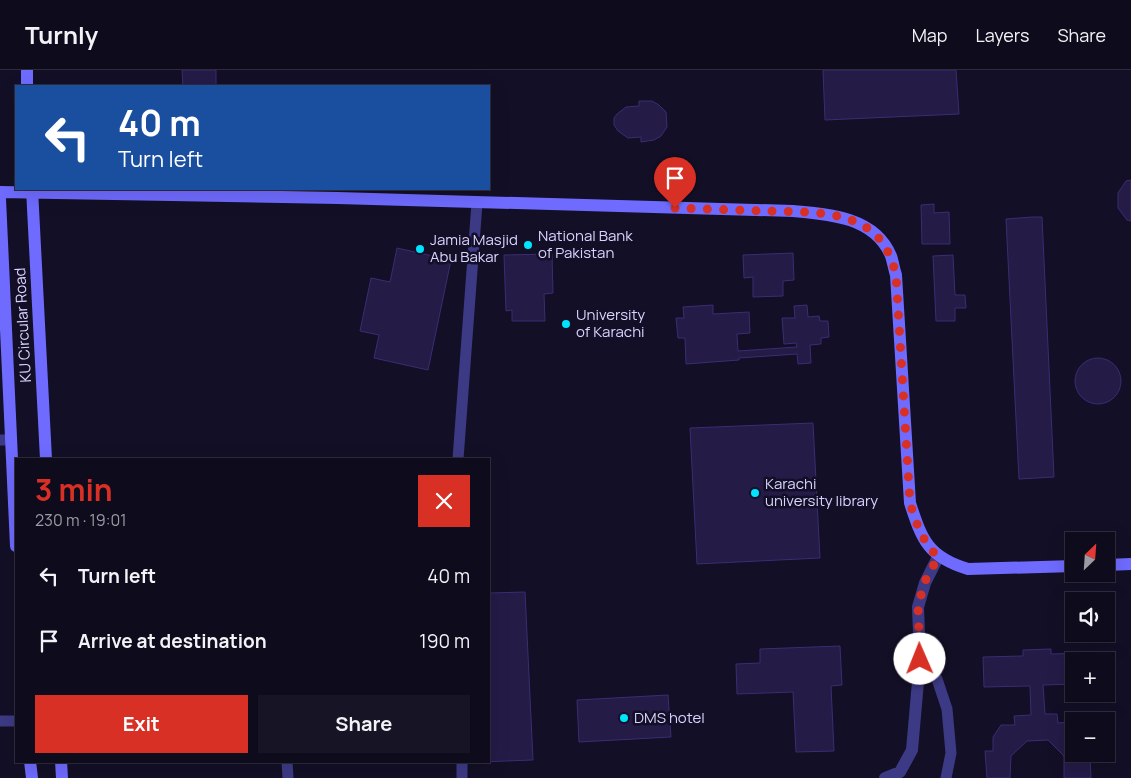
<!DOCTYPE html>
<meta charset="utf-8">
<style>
body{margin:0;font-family:Manrope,sans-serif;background:#171425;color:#f1f3f6;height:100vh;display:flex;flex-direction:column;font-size:19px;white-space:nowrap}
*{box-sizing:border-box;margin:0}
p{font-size:16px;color:#9b9ba3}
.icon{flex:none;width:28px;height:28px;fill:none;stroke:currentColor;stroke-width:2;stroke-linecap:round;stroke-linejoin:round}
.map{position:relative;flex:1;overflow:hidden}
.panel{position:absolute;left:15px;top:388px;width:475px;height:305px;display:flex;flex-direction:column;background:#0e0b1c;border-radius:0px;box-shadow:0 5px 20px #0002,0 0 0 1px #2e2b3b}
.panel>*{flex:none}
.top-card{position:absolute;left:15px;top:15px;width:475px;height:105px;border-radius:0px;box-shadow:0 5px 20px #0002,0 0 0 1px #2e2b3b;background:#1a4fa0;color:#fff;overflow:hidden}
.needle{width:32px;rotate:25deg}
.buttons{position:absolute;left:1065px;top:462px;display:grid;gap:10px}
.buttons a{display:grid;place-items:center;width:50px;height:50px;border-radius:0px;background:#0e0b1c;box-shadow:0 5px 20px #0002,0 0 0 1px #2e2b3b;font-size:25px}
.pin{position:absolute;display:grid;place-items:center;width:42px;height:42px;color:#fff;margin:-51px -21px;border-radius:50% 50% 50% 0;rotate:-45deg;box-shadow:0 0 5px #0007}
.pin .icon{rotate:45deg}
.me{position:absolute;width:55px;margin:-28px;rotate:359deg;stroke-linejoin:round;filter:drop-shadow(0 0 4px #0008)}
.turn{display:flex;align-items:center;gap:18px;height:105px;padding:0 20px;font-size:22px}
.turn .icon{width:65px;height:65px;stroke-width:2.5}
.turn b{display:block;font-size:35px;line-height:42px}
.round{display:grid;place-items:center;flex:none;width:52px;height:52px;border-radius:0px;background:#171425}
.overview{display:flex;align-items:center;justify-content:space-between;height:85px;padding:0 20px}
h1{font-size:30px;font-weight:700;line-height:38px;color:#d93025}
.action{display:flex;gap:10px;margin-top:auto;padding:10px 20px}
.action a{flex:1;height:58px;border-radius:0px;background:#d93025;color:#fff;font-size:20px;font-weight:700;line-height:58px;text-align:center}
.action a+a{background:#171425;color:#f1f3f6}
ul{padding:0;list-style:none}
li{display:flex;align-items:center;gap:15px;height:65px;padding:0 20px}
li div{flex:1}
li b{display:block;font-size:19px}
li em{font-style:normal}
header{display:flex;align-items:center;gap:30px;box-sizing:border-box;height:70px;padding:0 25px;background:#0e0b1c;border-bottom:1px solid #2e2b3b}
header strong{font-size:24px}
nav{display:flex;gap:28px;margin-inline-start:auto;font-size:18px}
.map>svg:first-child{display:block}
</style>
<header>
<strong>Turnly</strong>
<nav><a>Map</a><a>Layers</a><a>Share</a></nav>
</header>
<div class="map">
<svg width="1131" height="708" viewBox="0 0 1131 708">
<rect width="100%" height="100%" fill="#130f26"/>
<path fill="#241b47" stroke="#3b2d73" d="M182,0H216V16H183Z
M823,0H956L959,44L825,50Z
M639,31H652L659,35L666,42L667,57L661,66L654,70L641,72V67L628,68L618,61L614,55V48L617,44L626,37L639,36Z
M1131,110V151L1127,150L1118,138V123L1126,111Z
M934,134V143L949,142L950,174H922L921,135Z
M1032,147H1042L1054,407L1019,409L1006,149Z
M397,178L451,190L428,300L374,288L379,265L360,261L371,208L390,212Z
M793,183L794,210L783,211V226L753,227V207L744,208L743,185Z
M552,184L553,223L544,224L545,251H512V240L506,241L504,185Z
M953,185L955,225H965L966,238H955V251H936L933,186Z
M713,235V244L749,242L750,263L737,264L738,281L797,277L796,273L784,274L782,248H795L794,236L807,235L808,247L819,246L820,251H828L829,267L821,268V274L810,275L811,293L798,294L797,284L739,288V290L686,294L685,268H678L676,248H684L683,237Z
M1075 311a23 23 0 1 1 46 0a23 23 0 1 1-46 0Z
M813,353L820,488L697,494L690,358Z
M525,522L533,690L480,692L489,691V523Z
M840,576L842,615L831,616L834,681L796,682L793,622L737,624L736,594L760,593V579Z
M1051,579V584L1088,583L1089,591H1074V614L1043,615L1045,644H1057L1058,653L1072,652L1074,655V684H1090L1091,708H1064V686L1048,670L1027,671L1011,686L1010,708H987L985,681H993V667L1001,655H1015L1014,646L1031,645L1030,616L984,617L983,587L1023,586V580Z
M668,625L671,667L579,672L577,630Z"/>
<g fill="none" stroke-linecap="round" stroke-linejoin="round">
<path stroke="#3d3a85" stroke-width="11" d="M0,370H11
M458,389L477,133
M920,589L937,609L947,639L951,683L946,708
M0,651H16
M287,691L288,708
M462,691V708"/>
<path stroke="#3d3a85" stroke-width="12" d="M885,708L900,702L912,680L920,589L918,537L925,513L938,487"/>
<path stroke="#6f6bff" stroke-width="12" d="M27,0V16
M32,119L46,389
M0,122L338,128L793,141C829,144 875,147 891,186C893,192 894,199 896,205L910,433C922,470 928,487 968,499L1074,496
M0,129L16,476
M1106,495L1131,494
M30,691L32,708
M61,691L62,708"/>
</g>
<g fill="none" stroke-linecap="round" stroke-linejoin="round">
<path stroke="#d93025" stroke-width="9" stroke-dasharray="0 16.2" d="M675,138C705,139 736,140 766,141C798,142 836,140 864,156C883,167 891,185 896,205L910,433C916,453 922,471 938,487L924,513L918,537L920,589"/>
</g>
<g fill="#00e5ff" stroke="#130f26" stroke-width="2">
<circle cx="528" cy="175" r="5"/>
<circle cx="420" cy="179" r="5"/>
<circle cx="566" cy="254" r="5"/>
<circle cx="755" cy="423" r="5"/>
<circle cx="624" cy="648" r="5"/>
</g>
<g text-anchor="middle" stroke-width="5" stroke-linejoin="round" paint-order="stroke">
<g font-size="15" fill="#d9d4ff" stroke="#130f26" text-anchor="start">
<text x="538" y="171">National Bank<tspan x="538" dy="17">of Pakistan</tspan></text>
<text x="430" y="175">Jamia Masjid<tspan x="430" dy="17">Abu Bakar</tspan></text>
<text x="576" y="250">University<tspan x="576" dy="17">of Karachi</tspan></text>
<text x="765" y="419">Karachi<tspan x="765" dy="17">university library</tspan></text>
<text x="634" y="653">DMS hotel</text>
</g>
<g font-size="15" fill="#d9d4ff" stroke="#130f26">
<text transform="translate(23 255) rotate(-93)" y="5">KU Circular Road</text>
</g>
</g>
</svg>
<div class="buttons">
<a><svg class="needle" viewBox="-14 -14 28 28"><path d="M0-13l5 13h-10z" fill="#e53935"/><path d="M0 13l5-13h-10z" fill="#9b9ba3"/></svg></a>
<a><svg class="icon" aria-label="sound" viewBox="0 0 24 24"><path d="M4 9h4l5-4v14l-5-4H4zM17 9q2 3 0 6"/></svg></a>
<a>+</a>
<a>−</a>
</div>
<div class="pin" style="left:675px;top:138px;background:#d93025"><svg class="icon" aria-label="arrive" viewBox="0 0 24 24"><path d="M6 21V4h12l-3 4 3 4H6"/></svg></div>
<svg class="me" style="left:920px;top:589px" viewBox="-20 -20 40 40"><circle r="19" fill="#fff"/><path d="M0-13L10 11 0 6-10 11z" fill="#d93025"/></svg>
<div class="top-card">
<div class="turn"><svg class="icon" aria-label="left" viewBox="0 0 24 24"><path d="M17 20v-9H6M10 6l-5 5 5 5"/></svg><div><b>40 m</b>Turn left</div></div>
</div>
<section class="panel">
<div class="overview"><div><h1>3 min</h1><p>230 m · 19:01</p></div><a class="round" style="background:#d93025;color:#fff"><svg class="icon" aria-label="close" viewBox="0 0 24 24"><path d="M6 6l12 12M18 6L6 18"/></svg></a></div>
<ul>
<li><svg class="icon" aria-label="left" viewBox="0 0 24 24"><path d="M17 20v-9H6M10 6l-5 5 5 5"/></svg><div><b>Turn left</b></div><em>40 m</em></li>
<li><svg class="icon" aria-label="arrive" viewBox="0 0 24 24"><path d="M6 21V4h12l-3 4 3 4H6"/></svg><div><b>Arrive at destination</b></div><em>190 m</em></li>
</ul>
<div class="action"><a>Exit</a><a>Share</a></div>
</section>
</div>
